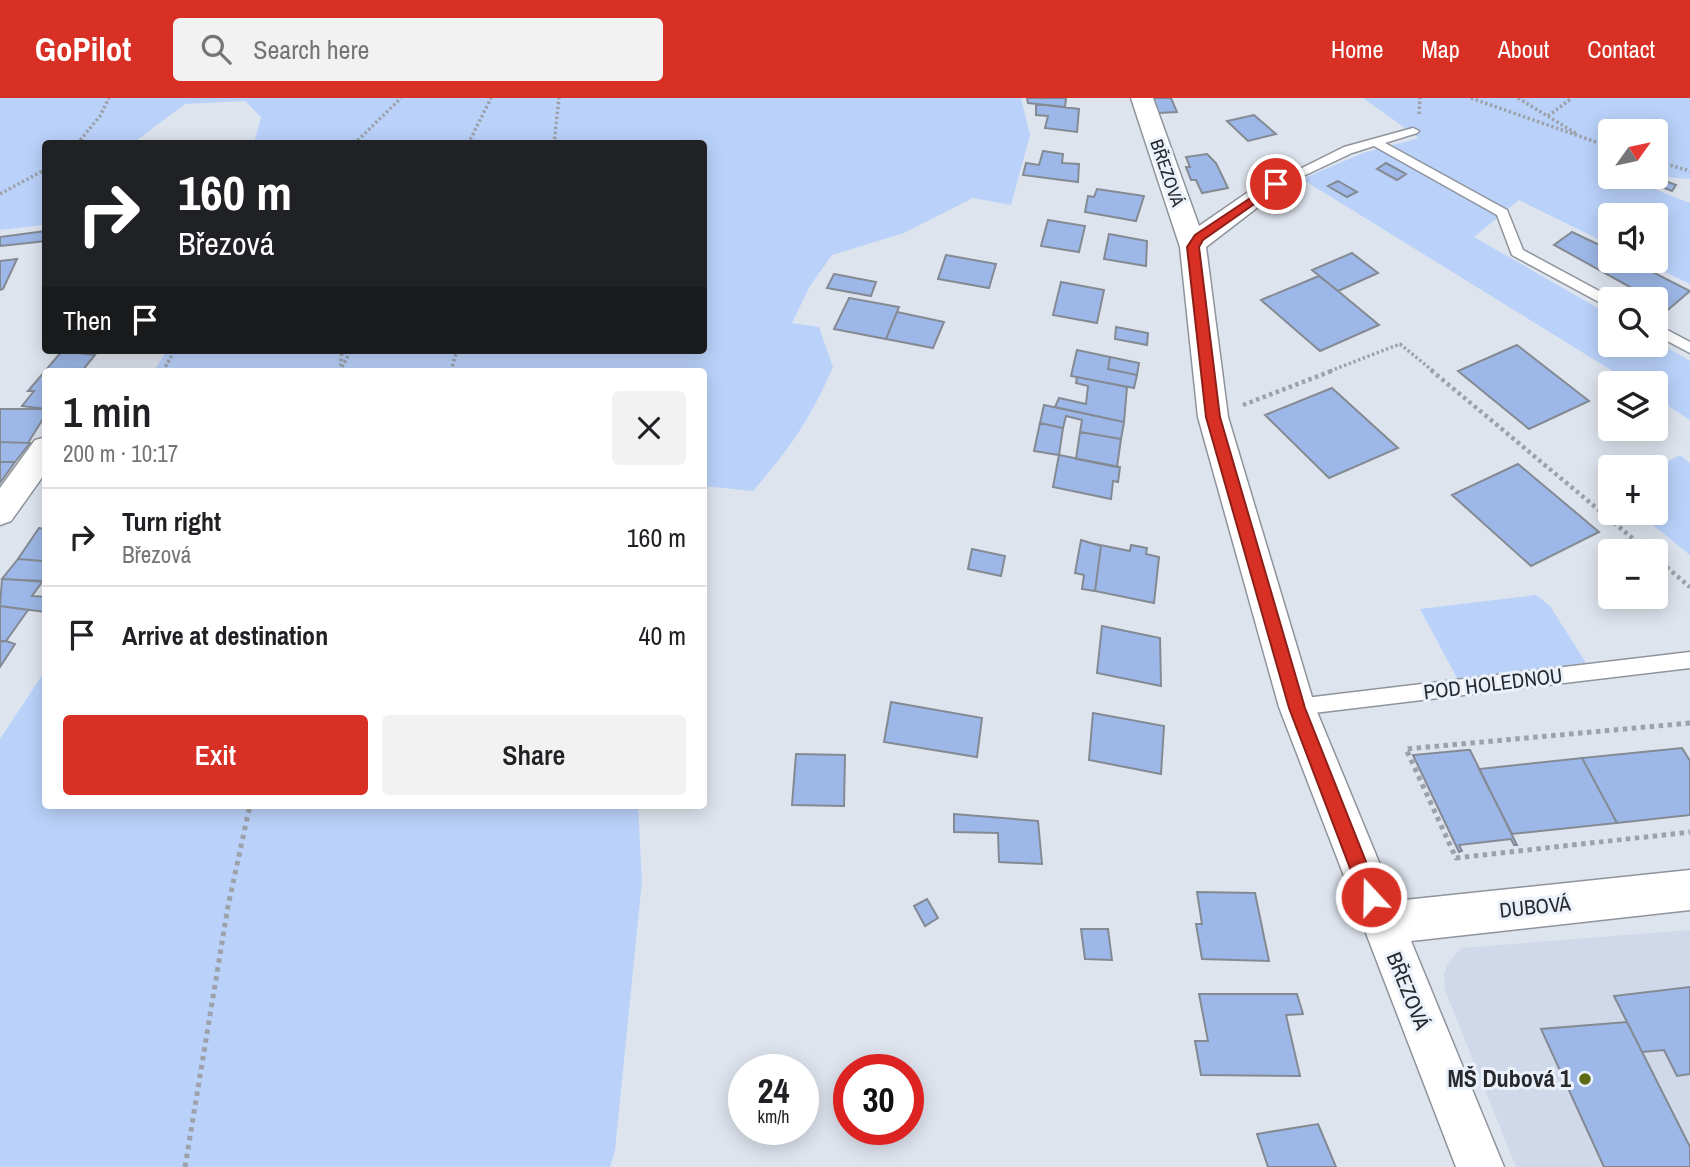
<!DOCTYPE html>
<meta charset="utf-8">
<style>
body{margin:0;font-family:"Archivo Narrow",sans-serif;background:#f2f2f2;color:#202124;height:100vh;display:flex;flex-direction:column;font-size:26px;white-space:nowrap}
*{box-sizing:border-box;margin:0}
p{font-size:23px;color:#757577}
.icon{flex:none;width:38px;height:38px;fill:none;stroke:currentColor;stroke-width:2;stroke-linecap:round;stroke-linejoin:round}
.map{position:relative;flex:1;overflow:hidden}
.details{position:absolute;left:42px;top:270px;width:665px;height:441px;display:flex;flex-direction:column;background:#fff;border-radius:7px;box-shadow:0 4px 18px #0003}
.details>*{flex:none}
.banner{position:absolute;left:42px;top:42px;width:665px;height:214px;border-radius:7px;box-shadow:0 4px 18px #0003;background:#202124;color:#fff;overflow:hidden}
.needle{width:46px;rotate:57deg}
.controls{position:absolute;left:1598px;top:21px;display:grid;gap:14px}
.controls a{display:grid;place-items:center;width:70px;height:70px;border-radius:7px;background:#fff;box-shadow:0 4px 18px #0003;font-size:35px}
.speed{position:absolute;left:728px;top:956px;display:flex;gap:14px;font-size:35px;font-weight:700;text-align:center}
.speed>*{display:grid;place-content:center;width:91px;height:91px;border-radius:50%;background:#fff;box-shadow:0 4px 18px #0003;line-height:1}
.speed small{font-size:18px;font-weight:400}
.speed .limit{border:10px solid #d22;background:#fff;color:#111}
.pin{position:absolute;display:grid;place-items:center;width:60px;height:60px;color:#fff;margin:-30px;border:4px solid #fff;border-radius:50%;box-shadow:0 2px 7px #0007}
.me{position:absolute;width:77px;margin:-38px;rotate:339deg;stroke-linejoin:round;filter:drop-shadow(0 0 5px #0008)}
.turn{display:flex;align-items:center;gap:24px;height:147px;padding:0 21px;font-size:32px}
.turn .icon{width:91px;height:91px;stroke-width:2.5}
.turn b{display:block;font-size:49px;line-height:60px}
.then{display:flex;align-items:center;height:66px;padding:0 21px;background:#0003;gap:14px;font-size:26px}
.round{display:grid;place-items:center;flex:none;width:74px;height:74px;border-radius:7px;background:#f2f2f2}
.overview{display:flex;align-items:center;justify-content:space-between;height:119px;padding:0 21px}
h1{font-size:42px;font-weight:600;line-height:52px}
.button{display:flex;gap:14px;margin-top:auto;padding:14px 21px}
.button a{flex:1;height:80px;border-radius:7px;background:#d93025;color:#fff;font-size:28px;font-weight:600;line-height:80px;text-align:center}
.button a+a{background:#f2f2f2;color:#202124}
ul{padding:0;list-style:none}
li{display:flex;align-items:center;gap:21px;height:98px;padding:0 21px;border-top:2px solid #e0e0e0}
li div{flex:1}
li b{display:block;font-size:26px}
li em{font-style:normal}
header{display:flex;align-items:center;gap:42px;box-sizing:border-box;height:98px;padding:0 35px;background:#d93025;color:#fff}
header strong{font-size:33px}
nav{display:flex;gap:38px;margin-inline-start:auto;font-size:24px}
.search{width:490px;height:63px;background:#f2f2f2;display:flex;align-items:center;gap:18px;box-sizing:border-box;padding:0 24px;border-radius:7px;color:#757577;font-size:26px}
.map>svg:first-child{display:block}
</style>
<header>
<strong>GoPilot</strong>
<div class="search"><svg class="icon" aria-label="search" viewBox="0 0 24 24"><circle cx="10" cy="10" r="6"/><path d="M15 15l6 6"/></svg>Search here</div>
<nav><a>Home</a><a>Map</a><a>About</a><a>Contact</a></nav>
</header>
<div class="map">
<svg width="1690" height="1069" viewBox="0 0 1690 1069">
<rect width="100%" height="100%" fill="#dee4ee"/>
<path fill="#cfd9e9" d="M1690,832V1069H1516L1445,892L1444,877L1448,865L1461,850Z"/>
<path fill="#bad2fa" d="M0,0H1021L1030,37L1011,107L973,100L904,135L832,157L810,188L792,225L819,229L833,269C811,320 789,352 753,393L704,388V273H154L167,252H704V46L254,45L261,19L245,3L185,6L133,45L46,46V119L43,127L0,132Z
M1363,0H1690V81L1656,78V33H1610V79H1623L1690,105V186L1642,163H1656V117H1610V147L1519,102L1474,139L1610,217V247H1656V243L1690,263V322L1656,300V285H1632L1302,81L1363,55L1419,40Z
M1680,357L1690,365V457L1638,415H1656V370Z
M1536,497L1550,508L1586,565L1457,580L1420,511Z
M45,573L46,707H638L642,783L615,1052L610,1069H0V641Z"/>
<path fill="#9db8e8" stroke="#848a93" stroke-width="2" d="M1027,0H1066L1065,9L1028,5Z
M1151,0H1171L1177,14L1158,15Z
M1036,6L1079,11L1077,34L1045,30L1048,18L1036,17Z
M1254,17L1276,36L1248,43L1227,23Z
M1043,53L1063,56L1062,65L1079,66L1078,84L1023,77L1026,65L1039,67Z
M1207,56L1216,65L1228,90L1202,95L1196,82H1191L1186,69H1190L1186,59Z
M1386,65L1406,76L1397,82L1377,71Z
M1655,79L1676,87L1672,93L1649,84Z
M1338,83L1357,94L1347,99L1328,88Z
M1097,91L1144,98L1136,123L1085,114L1088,98L1094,99Z
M1048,122L1085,128L1079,154L1041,148Z
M46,133V143L0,148V139Z
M1572,134L1610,152V163H1631L1690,193L1656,222V201H1623L1632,190L1554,147Z
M1109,136L1147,143L1146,168L1104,161Z
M1352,155L1378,175L1338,193L1312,172Z
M946,157L996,166L989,190L938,181Z
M17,161L3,191L0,192V163Z
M834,176L876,184L871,198L827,190Z
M1319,178L1338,193L1379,227L1320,253L1261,202Z
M1061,184L1104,192L1097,225L1053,217Z
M849,200L899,209L886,241L834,231Z
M897,214L944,224L933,250L886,241Z
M1116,229L1148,235L1147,247L1115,241Z
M1517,247L1589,303L1529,331L1458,273Z
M1077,252L1110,259L1108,271L1137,277L1134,290L1071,278Z
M62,253L95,257L82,273H46V311L22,308L34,293H28Z
M1110,259L1139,265L1137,277L1108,271Z
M1077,279L1127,289L1124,324L1055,309L1059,300L1086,306L1088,288L1076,285Z
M1332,290L1398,350L1329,380L1265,317Z
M1044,307L1124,324L1121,341L1080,334L1082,322L1066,318L1063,330L1040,325Z
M0,311H46V316L28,345L0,344Z
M1040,325L1063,330L1059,357L1034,353Z
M1080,334L1121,341L1117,369L1076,361Z
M0,344L28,345H30L15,364H0Z
M1059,357L1120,369L1118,384L1113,383L1111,401L1053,389Z
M0,364H15L0,385Z
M1518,366L1599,434L1531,468L1452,397Z
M39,430L46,431V461L43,463L18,461Z
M1081,442L1101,448L1095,493L1082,491L1084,477L1075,475Z
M1095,446L1130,453L1131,447L1147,450L1146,456L1159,459L1154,505L1095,493L1101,448Z
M972,451L1005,458L1001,478L968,471Z
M18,461L43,463L46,461V484L2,481Z
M2,481L43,483L32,498L46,499V514L0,508Z
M0,508L28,512L6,543H0Z
M1102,528L1160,540L1161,588L1097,575Z
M6,543L15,546L0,569V544Z
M891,604L982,620L977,659L884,644Z
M1093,615L1164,628L1161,676L1089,662Z
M1682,650L1690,663V717L1617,725L1582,660Z
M1467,652H1470L1517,747H1514L1511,741L1459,747L1462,753L1459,754L1413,657Z
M796,656L845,657L844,708L792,707Z
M1582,660L1617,725L1512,736L1479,671Z
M954,716L1038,723L1042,766L999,764L998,735L954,734Z
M1197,794L1255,795L1269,863L1202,861L1196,826H1202Z
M927,801L938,820L925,828L914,808Z
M1081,831H1108L1112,862L1085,861Z
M1690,889V976L1677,978L1664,952L1642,954L1614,898Z
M1199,896H1297L1303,916L1286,917L1300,978L1201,977L1195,943H1208Z
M1627,924L1690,1049V1069H1604L1541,931Z
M1318,1026L1336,1069H1268L1257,1036Z"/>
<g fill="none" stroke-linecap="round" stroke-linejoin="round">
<defs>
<path id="lane" d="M1413,30L1419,33L1417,35L1385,45L1507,112L1523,152L1614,201H1610V210L1512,157L1497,117L1374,48L1352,55L1280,89L1270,86L1344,49Z
M1656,226L1690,244V255L1656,237Z
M1690,554V570L1297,617L1291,615L1288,609L1291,603L1297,601Z"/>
<path id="street" d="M1131,0H1153L1199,128L1267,81L1276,79L1285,81L1288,86L1206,149L1228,319L1315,609L1395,803L1690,772V812L1411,843L1504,1069H1456L1279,609L1198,319L1180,149Z
M46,339V374L11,423L0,427V390L35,342Z"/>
</defs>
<use href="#lane" stroke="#8e939c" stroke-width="3"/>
<use href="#street" stroke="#8e939c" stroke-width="3"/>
<path stroke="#9da2aa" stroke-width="3.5" stroke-dasharray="2.5 2.5" stroke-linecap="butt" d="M1471,0L1610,49
M1518,0L1577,36
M1419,16L1420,0
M1548,18L1572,0
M77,46L100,18L109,0
M354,46L401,0
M468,46L491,0
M554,46L559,0
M1656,63L1690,73
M0,96L46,71
M342,269L351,252
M163,273L175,252
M340,273L342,252
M451,273L457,252
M1330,273L1400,246L1433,273"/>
<path stroke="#9da2aa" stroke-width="4.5" stroke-dasharray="3.5 3.5" stroke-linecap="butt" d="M1431,272L1648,453
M1243,307L1334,272
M1656,460L1690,489"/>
<path stroke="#9da2aa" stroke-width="5" stroke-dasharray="4.5 4.5" stroke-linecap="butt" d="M1690,625L1406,651L1456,760L1690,734
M185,1069L228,808L250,707"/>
<use href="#lane" fill="#fff" fill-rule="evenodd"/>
<use href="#street" fill="#fff" fill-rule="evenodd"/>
</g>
<path fill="#d93025" stroke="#8d1f18" stroke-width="2" d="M1276,83L1282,86L1280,88L1203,142L1199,149L1220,319L1305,610L1380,799L1377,806L1371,809L1364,806L1361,799L1289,610L1206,319L1187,149L1195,137Z"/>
<circle fill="#5e6a11" stroke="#ebf1fb" stroke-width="2.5" cx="1585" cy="981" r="7"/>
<g text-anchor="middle" stroke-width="6" stroke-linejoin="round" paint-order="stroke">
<g font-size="18" fill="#27292d" stroke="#ebf1fb">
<text transform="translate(1167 75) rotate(71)" y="6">BŘEZOVÁ</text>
</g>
<g font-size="21" fill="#27292d" stroke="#ebf1fb">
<text transform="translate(1493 586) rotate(-7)" y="7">POD HOLEDNOU</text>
<text transform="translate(1535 809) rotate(-6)" y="7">DUBOVÁ</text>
<text transform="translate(1408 893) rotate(68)" y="7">BŘEZOVÁ</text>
</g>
<g font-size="24" font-weight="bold" fill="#27292d" stroke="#ebf1fb" text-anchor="end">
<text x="1571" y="989">MŠ Dubová 1</text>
</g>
</g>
</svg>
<div class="controls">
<a><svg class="needle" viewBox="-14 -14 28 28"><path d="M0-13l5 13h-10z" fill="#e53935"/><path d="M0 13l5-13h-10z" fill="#757577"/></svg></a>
<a><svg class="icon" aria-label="sound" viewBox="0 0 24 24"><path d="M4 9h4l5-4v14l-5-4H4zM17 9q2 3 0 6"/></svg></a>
<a><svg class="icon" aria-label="search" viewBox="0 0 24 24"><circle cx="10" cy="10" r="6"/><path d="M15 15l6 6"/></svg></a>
<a><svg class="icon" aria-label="layers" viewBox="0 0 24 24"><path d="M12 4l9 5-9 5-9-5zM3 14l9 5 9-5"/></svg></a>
<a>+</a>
<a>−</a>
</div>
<div class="speed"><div>24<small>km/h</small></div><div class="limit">30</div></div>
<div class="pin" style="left:1276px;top:86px;background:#d93025"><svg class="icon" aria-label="arrive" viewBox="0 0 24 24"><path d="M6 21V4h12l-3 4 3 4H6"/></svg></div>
<svg class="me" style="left:1371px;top:799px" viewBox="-20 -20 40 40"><circle r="17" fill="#d93025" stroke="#fff" stroke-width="3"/><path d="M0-11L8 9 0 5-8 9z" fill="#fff"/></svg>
<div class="banner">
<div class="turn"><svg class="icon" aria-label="right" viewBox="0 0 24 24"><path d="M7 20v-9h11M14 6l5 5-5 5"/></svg><div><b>160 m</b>Březová</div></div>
<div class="then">Then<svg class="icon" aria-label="arrive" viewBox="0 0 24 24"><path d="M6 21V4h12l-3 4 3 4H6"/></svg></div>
</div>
<section class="details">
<div class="overview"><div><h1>1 min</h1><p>200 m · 10:17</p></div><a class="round"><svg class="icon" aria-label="close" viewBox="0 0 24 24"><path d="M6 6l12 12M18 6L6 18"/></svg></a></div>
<ul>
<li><svg class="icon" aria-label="right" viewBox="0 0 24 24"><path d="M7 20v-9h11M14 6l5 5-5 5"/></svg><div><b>Turn right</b><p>Březová</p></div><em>160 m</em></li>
<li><svg class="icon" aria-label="arrive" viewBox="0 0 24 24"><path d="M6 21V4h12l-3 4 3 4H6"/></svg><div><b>Arrive at destination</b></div><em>40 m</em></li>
</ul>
<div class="button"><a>Exit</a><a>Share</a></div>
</section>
</div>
